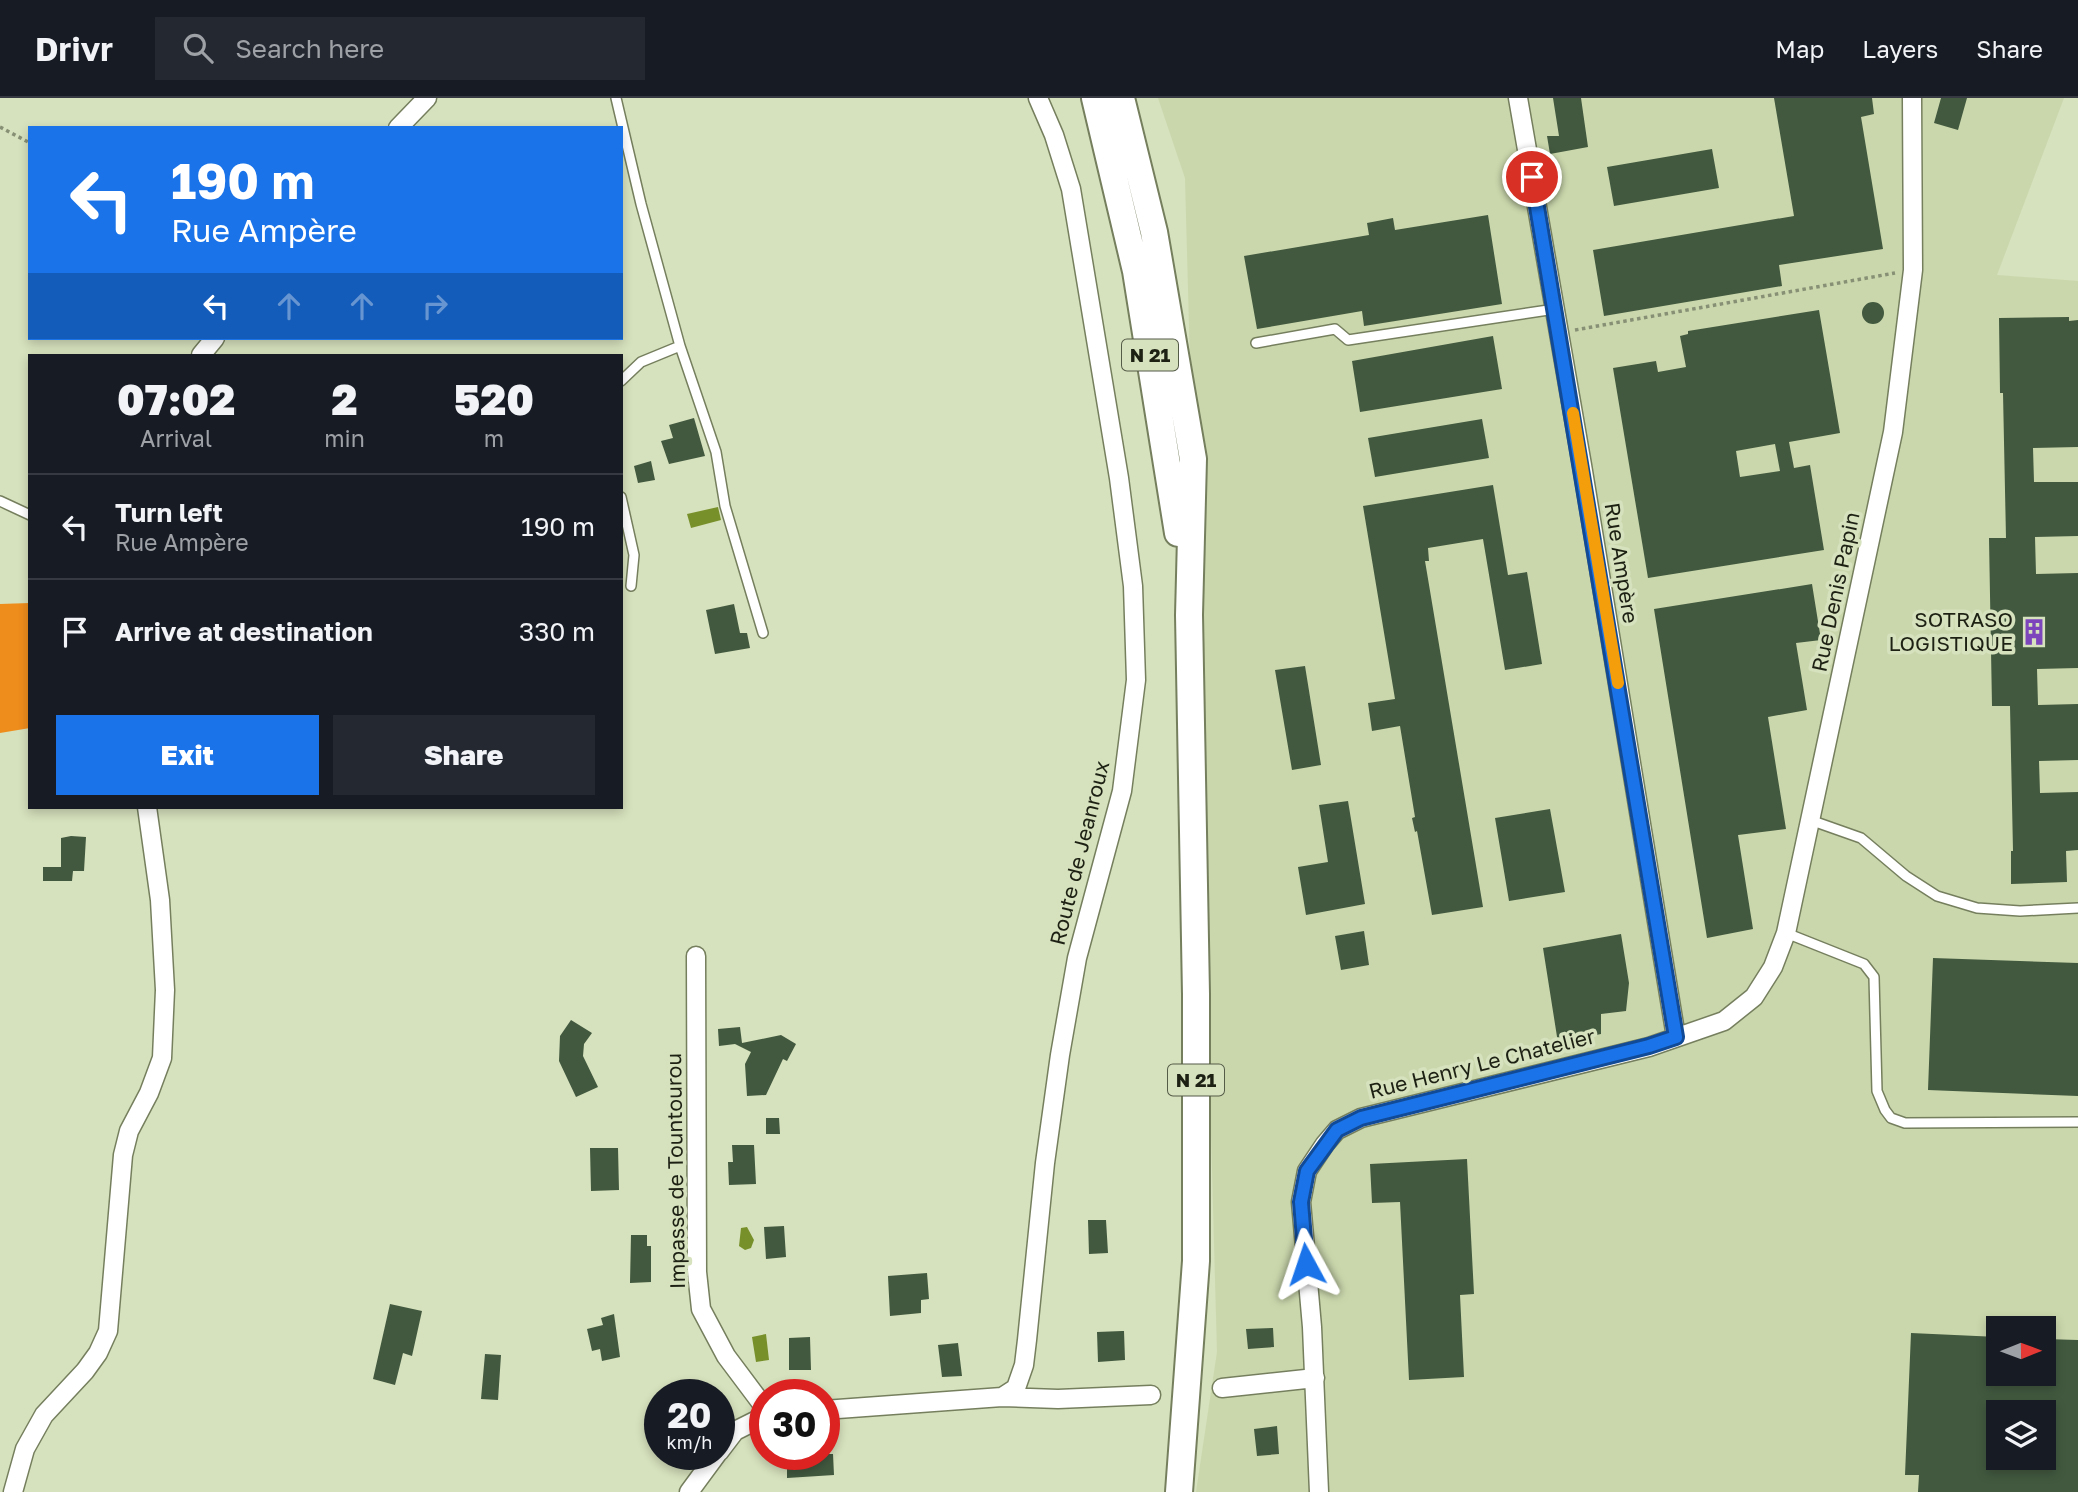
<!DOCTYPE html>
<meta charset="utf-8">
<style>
body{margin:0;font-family:"Golos Text",sans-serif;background:#242831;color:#f1f3f6;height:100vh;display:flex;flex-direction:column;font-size:26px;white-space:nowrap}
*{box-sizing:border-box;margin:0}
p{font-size:23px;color:#9ea1a6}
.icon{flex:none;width:38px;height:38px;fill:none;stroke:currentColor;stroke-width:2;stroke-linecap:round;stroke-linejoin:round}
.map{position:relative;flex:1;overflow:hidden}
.sheet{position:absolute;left:28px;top:256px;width:595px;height:455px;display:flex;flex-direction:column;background:#171b24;border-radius:0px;box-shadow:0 4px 10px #0003}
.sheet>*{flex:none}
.top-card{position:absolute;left:28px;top:28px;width:595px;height:214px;border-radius:0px;box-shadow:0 4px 10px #0003;background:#1a73e8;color:#fff;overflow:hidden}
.needle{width:46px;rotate:89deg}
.fabs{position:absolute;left:1986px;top:1218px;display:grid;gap:14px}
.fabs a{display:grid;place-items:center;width:70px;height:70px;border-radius:0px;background:#171b24;box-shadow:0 4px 10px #0003;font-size:35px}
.speed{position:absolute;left:644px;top:1281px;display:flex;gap:14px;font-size:35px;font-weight:700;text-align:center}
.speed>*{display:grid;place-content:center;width:91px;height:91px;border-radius:50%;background:#171b24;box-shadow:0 4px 10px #0003;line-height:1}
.speed small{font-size:18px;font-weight:400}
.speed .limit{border:10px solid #d22;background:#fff;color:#111}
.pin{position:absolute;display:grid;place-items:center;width:60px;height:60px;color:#fff;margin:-30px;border:4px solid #fff;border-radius:50%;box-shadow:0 2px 7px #0007}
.me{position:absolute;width:77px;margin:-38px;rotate:355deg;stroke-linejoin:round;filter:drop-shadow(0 0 5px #0008)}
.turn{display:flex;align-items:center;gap:24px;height:147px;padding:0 28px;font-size:32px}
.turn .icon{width:91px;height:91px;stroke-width:2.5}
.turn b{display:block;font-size:49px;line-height:60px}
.lanes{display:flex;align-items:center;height:66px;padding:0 28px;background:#0003;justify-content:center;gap:35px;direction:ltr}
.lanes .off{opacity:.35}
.eta{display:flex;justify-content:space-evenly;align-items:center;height:119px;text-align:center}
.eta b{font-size:42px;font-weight:800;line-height:49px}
.primary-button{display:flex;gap:14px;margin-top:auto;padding:14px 28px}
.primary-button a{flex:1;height:80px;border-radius:0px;background:#1a73e8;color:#fff;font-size:28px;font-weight:800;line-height:80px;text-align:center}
.primary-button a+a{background:#242831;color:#f1f3f6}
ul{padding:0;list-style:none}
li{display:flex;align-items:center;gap:21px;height:105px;padding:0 28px;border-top:2px solid #363941}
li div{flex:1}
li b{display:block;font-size:26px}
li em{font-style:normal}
header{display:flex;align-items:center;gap:42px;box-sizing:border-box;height:98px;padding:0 35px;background:#171b24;border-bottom:2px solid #363941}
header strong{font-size:33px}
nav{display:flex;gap:38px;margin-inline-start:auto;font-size:24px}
.search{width:490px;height:63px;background:#242831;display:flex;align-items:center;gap:18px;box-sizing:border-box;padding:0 24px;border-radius:0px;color:#9ea1a6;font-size:26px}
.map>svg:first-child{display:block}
</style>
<header>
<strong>Drivr</strong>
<div class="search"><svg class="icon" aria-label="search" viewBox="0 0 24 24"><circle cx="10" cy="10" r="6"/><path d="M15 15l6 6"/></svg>Search here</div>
<nav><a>Map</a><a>Layers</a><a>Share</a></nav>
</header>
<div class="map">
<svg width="2078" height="1394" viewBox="0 0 2078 1394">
<rect width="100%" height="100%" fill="#d6e1bd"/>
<path fill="#cad7ac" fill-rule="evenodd" d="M1158,0H2064L1997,177L2078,183V1394H1196L1217,1254L1185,80ZM1998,1230H2044V1276H1998ZM1998,1314H2044V1360H1998Z"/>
<path fill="#ee8d1c" d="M30,505V630L0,635V506Z"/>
<path fill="#78902a" d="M718,409L721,422L691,430L687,416Z
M747,1129L754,1142L751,1150L745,1152L739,1148L741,1130Z
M766,1236L769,1262L756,1264L752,1239Z"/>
<path fill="#42593f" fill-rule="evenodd" d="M1553,0H1581L1588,49L1550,56L1547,38H1559Z
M1774,0H1872L1874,16L1861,19L1883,151L1779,167L1782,188L1604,218L1593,152L1794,118Z
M1941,0H1967L1958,32L1934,25Z
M1712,51L1719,90L1614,108L1607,69Z
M1488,117L1502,206L1364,228L1362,213L1257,231L1244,158L1369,137L1367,125L1393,120L1395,132Z
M1862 215a11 11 0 1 1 22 0a11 11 0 1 1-22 0Z
M1819,212L1840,335L1789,344L1794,370L1810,367L1824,452L1648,480L1613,270L1656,263L1658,274L1686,269L1680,238L1688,236V233ZM1775,346L1780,373L1740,379L1736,353Z
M2069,219V223L2078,222V349L2033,350L2034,384H2078V438L2035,439L2036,476L2078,475V570L2037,571L2038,607L2078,606V662L2039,663L2040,695L2078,694V752L2066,753L2067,784L2011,786V753H2013L2010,608H1992L1990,497L1989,440H2006L2003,295H2000L1999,220Z
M1493,238L1502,291L1360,314L1352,263Z
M694,320L705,358L669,366L661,343L673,340L669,327Z
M1482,321L1489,360L1375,379L1368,340Z
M651,363L655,382L638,385L634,368Z
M1493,387L1508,477L1527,474L1542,566L1505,572L1483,441L1428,450L1429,463H1425L1483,809L1432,817L1417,733L1415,734L1412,720L1415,719L1400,628L1372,633L1368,605L1395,601L1363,408Z
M1812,486L1821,542L1796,545L1807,612L1768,619L1786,731L1738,737L1753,831L1707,840L1654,511Z
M734,506L740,535H747L750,550L715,556L706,512Z
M1305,568L1321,667L1292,672L1275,572Z
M1348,703L1365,806L1306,817L1298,769L1328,764L1319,707Z
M1550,711L1565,794L1509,803L1495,720Z
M71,738L86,739L84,773H73L72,783H43V769H61V740Z
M1364,833L1369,867L1341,872L1335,838Z
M1621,836L1629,885L1626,913L1601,916V936L1558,945L1543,850Z
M1933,860L2078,865V998L1928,992Z
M571,922L592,935L584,946L583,958L598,989L576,999L559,963L560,938Z
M740,929L742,945L781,937L796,946L787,963L783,961L766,997L747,998L745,966L751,954L735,946L719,948L718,931Z
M766,1020H779L780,1036H766Z
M732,1047H754L756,1086L729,1087L728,1064H733Z
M590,1050H618L619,1092L591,1093Z
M1467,1061L1474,1196L1460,1197L1464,1279L1409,1282L1400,1104L1372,1105L1370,1066Z
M1088,1122H1106L1108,1155L1089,1156Z
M784,1128L786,1159L766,1161L764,1129Z
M631,1137H647V1148H651V1184L630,1185Z
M927,1175L929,1201L921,1202V1215L890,1218L888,1178Z
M390,1206L422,1213L412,1258L403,1255L395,1287L373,1281Z
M614,1216L620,1259L602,1263L600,1251L592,1253L587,1231L603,1227L601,1220Z
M1273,1230L1274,1249L1248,1251L1246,1231Z
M1122,1233H1124L1125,1262L1098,1264L1097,1234Z
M1911,1235L1998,1239V1276H2044V1241L2078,1242V1394H1918L1919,1377H1905ZM1998,1314H2044V1360H1998Z
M810,1239L811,1272H789V1240Z
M958,1245L962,1278L942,1279L938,1247Z
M485,1256L501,1257L498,1302L481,1301Z
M1277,1328L1279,1356L1257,1358L1254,1331Z
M787,1356H833L834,1377L787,1380Z"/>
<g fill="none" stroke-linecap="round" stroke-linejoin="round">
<defs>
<path id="service" d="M616,0L641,106L680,248L641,264L621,283
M1256,245L1335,231L1348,242L1555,211
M680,248L716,354L725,408L763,535
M621,399L634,457L631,488
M0,403L30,417
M1810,722L1861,740L1906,778L1937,798L1977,810L2020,813L2078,810
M1786,835L1864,866L1874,879L1877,993L1885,1012L1891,1020L1905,1025L2078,1024"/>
<path id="minor" d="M1518,0L1582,367L1676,939
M398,30L427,0
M201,257L215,240
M696,858L697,1174L701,1211L726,1258L765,1310
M1222,1290L1315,1280
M1002,1299L1058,1301L1151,1297
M824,1312L1002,1299L1016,1290L1024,1267L1027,1242L1045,1065L1060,957L1077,860L1122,693L1136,582L1133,488L1119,380L1071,91L1054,37L1038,0
M719,1354L735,1333L765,1318
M13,1394L25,1351L44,1317L85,1273L98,1255L108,1233L123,1057L129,1033L149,995L162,960L165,892L160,802L147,709
M689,1394L717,1356
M1319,1394L1312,1229L1301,1104L1307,1073L1325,1046L1337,1032L1361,1020L1649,949L1724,923L1754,899L1773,869L1786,835L1893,334L1913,172L1912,0"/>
<path id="primary" d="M1095,0L1136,173L1178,435
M1121,0L1154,134L1193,361L1189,517L1196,896V1163L1179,1394"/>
</defs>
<use href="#service" stroke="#757f5e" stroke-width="12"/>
<use href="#minor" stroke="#757f5e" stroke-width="21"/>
<use href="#primary" stroke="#757f5e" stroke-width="30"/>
<path stroke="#879075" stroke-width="3.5" stroke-dasharray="3.5 3.5" stroke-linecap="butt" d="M0,29L30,45
M1575,232L1895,175"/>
<use href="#service" stroke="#fff" stroke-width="9"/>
<use href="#minor" stroke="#fff" stroke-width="18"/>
<use href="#primary" stroke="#fff" stroke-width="26"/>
</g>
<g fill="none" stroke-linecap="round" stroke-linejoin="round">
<defs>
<path id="route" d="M1306,1166L1301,1104L1307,1073L1337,1032L1361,1020L1649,948L1676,939L1532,79"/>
</defs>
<use href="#route" stroke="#114b97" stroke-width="18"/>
<use href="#route" stroke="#1a73e8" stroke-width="12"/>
<path stroke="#f59e0b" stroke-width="12" d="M1573,315L1618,585"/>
</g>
<defs>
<symbol id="building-bare" viewBox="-9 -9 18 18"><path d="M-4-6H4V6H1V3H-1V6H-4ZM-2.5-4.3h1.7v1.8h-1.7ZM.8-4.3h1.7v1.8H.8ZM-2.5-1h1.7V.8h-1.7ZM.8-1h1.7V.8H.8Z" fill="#7c45bc" stroke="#d6e1bd" stroke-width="2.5" paint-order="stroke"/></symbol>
</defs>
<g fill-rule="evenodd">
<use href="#building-bare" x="2015" y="515" width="38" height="38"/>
</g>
<g text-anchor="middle" stroke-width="7" stroke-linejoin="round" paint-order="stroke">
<g fill="#d6e1bd" stroke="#545b47" stroke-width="2">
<rect x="1122" y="241.5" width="56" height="31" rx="5"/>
<rect x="1168" y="966.5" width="56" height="31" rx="5"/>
</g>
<g font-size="19" font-weight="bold" fill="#1d2114">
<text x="1150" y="264">N 21</text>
<text x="1196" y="989">N 21</text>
</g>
<g font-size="21" fill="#1d2114" stroke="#d6e1bd">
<text transform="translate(1621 465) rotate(81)" y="7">Rue Ampère</text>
<text transform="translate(1836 494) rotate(-78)" y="7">Rue Denis Papin</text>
<text transform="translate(1080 755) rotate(-76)" y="7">Route de Jeanroux</text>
<text transform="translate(1482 966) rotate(-14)" y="7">Rue Henry Le Chatelier</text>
<text transform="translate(676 1073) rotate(-91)" y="7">Impasse de Tountourou</text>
</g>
<g font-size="21" fill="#1d2114" stroke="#d6e1bd" text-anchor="end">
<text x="2013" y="529">SOTRASO<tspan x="2013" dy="24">LOGISTIQUE</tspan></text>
</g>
</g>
</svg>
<div class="fabs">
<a><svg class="needle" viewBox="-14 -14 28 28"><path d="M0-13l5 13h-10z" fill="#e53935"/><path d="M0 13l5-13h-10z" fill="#9ea1a6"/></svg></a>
<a><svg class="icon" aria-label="layers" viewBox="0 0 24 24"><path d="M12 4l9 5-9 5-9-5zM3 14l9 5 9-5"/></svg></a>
</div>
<div class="speed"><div>20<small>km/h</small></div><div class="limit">30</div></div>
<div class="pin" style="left:1532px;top:79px;background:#d93025"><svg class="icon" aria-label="arrive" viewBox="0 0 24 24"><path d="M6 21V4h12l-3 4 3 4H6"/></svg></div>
<svg class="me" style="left:1306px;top:1166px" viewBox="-20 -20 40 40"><path d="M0-17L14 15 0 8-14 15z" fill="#1a73e8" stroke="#fff" stroke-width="4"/></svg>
<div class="top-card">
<div class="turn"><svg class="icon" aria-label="left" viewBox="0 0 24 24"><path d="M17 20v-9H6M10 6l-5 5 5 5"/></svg><div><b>190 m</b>Rue Ampère</div></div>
<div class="lanes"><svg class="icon" aria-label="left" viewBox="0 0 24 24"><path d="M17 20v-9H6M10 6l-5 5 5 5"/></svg><svg class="icon off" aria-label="ahead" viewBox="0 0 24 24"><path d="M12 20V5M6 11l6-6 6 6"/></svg><svg class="icon off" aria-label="ahead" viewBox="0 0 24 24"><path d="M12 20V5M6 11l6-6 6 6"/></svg><svg class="icon off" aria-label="right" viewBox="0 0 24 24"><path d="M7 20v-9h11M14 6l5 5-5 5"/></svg></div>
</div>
<section class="sheet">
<div class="eta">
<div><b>07:02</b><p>Arrival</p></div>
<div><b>2</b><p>min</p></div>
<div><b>520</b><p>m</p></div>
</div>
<ul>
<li><svg class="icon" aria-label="left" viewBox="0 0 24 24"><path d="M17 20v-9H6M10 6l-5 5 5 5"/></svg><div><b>Turn left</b><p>Rue Ampère</p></div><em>190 m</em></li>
<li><svg class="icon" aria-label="arrive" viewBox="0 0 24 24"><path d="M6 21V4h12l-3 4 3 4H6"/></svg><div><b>Arrive at destination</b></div><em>330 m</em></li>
</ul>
<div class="primary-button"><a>Exit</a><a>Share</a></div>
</section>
</div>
